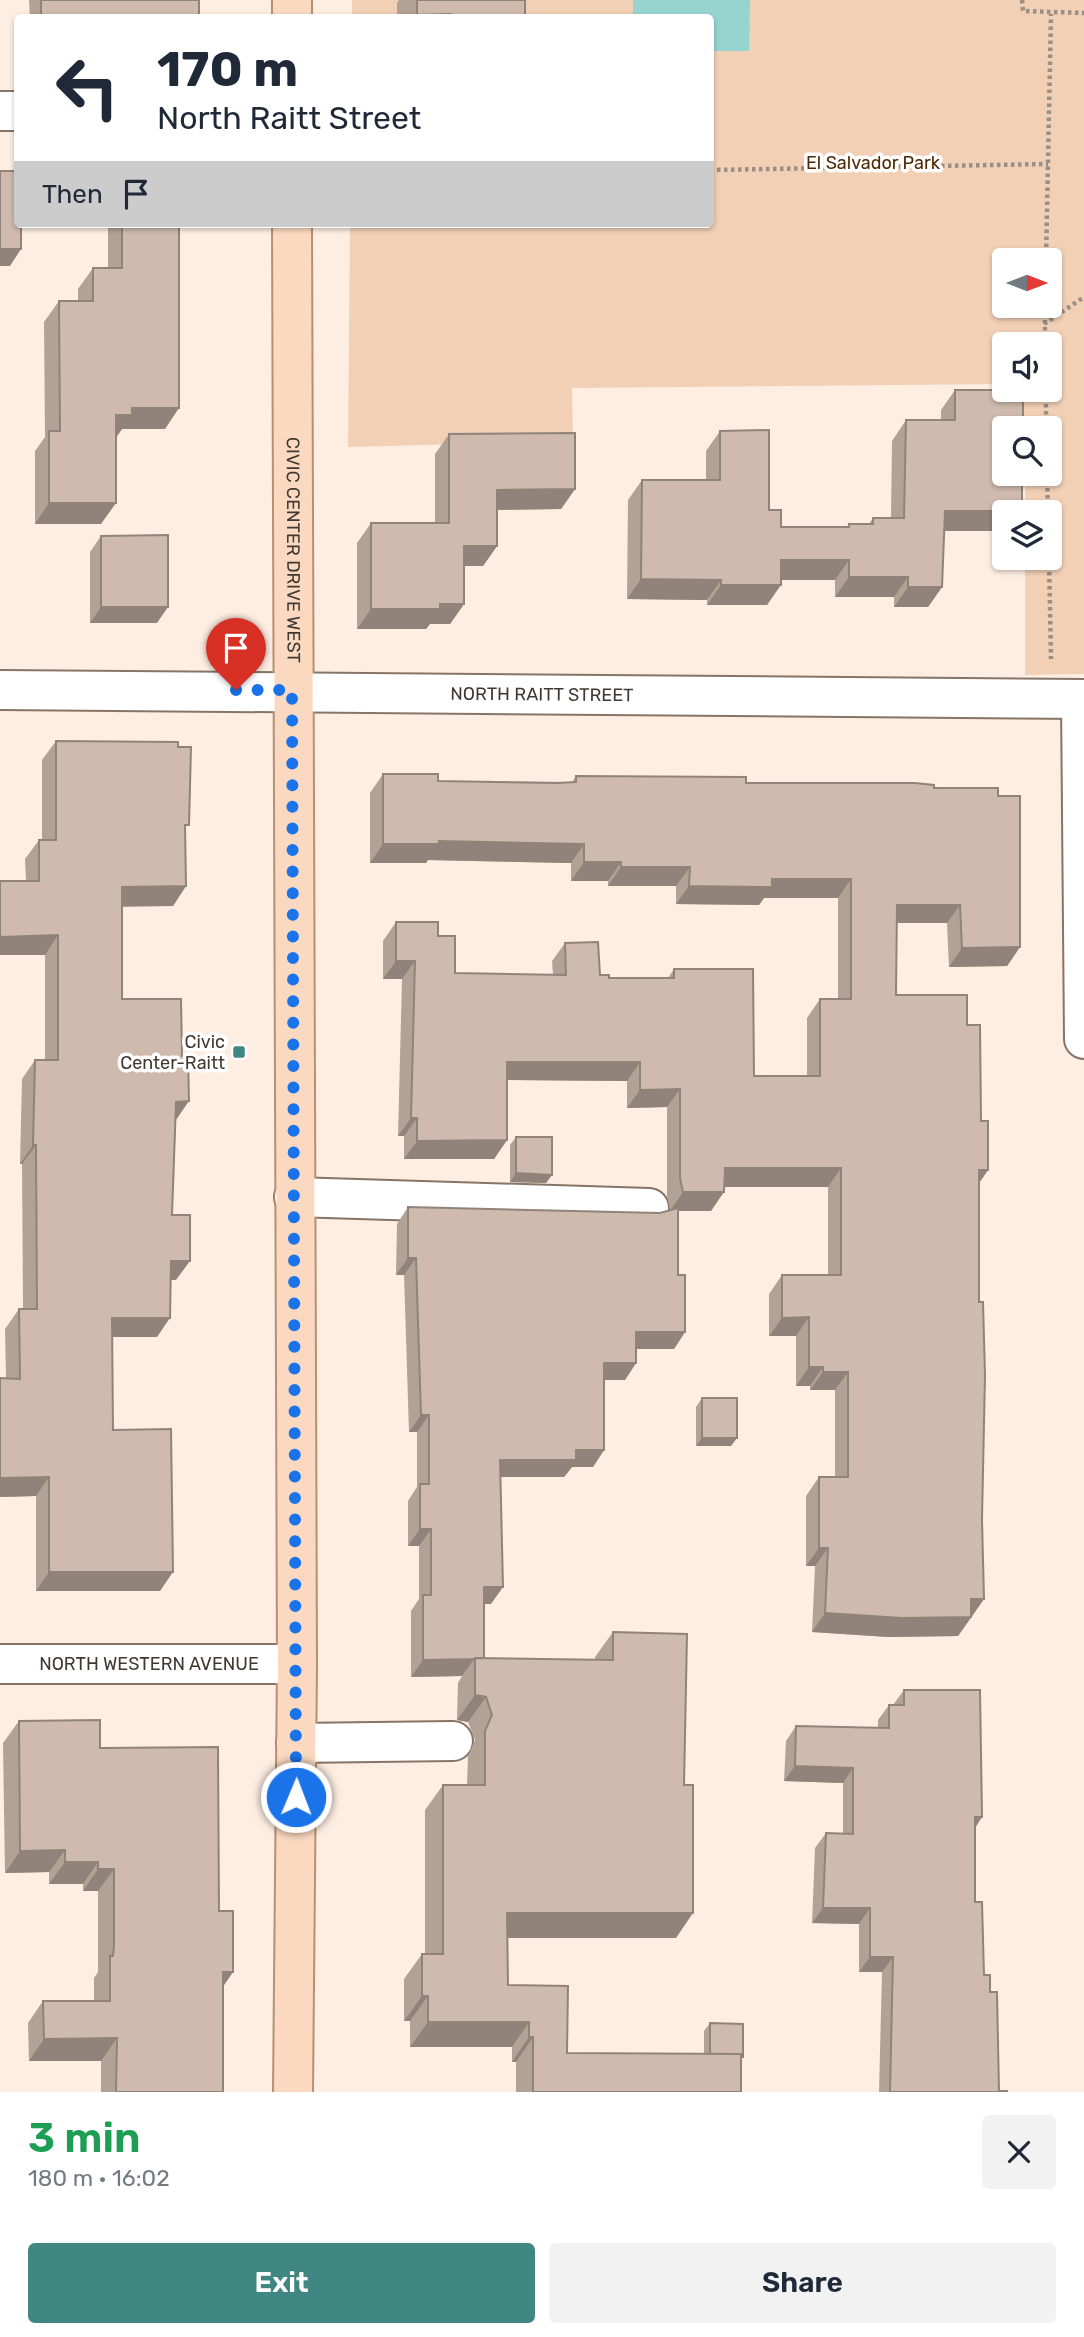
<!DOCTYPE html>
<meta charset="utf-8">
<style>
body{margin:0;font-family:Rubik,sans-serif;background:#f2f2f3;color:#1f2937;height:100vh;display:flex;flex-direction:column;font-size:26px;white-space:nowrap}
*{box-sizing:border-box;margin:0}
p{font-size:23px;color:#747a83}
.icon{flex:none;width:38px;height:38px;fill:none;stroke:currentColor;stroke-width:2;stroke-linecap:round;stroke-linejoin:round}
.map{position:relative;height:2092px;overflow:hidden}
.drawer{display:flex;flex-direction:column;background:#fff;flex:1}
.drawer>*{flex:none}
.hud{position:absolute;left:14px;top:14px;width:700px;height:214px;border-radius:7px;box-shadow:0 2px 5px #0004;background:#fff;color:#1f2937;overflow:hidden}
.needle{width:46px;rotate:90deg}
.controls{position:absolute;left:992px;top:248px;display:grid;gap:14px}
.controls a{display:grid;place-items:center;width:70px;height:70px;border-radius:7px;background:#fff;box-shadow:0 2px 5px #0004;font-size:35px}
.pin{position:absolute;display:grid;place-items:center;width:60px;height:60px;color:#fff;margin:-72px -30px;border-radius:50% 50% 50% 0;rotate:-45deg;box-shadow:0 0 7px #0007}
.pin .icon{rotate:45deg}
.me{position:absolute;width:77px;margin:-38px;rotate:1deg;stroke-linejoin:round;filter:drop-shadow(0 0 5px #0008)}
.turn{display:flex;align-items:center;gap:24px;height:147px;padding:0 28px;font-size:32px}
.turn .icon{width:91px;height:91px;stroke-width:2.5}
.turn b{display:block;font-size:49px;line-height:60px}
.then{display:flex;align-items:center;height:66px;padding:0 28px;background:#0003;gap:14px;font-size:26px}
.round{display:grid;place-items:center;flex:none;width:74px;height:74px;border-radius:7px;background:#f2f2f3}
.overview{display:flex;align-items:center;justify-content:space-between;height:119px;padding:0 28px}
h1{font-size:42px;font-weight:600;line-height:52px;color:#1e9e55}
.cta{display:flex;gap:14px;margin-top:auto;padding:14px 28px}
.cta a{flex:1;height:80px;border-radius:7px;background:#408783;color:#fff;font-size:28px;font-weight:600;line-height:80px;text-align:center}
.cta a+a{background:#f2f2f3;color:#1f2937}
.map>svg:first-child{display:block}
</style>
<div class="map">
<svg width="1084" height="2092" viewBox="0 0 1084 2092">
<rect width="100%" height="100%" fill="#feeee2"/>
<path fill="#f2d0b6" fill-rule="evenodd" d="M352,0H1084V674L1025,675V558H1050V513H1025V474H1050V429H1024V390H1050V345H1004V384L572,388L573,441L348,447L350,224H710V18H352ZM1004,261H1050V306H1004Z"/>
<path fill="#97d4cf" d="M633,0H750L749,51H711L710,18L633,17Z"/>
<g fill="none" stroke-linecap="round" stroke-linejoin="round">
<defs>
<g id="minor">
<path d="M0,111H18"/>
<path id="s1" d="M0,690L1084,699"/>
<path d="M1081,699L1084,1039"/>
<path d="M294,1197L649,1208"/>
<path id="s2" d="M0,1664H297"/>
<path d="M296,1743L453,1741"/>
</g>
<g id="major">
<path d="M292,18V0"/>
<path id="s3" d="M292,224L297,1664L293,2092"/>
</g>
</defs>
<use href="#minor" stroke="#867467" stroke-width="42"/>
<use href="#major" stroke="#b69073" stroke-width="42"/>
<path stroke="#9a8e85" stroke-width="4.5" stroke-dasharray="3.5 3.5" stroke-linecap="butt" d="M1022,0L1023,11L1084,13
M710,170L1048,164
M1046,261L1051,14
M1045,306V345
M1044,324L1084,297
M1046,390V429
M1047,474L1048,513
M1049,558L1051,659"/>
<use href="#minor" stroke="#fff" stroke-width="38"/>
<use href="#major" stroke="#fad9c0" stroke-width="38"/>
</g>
<path fill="#b2a195" d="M29,0H199V18H30Z
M399,0H525V15L523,18H397V3Z
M108,224H179L165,429H122L117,436H116L101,524H35V451L45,437L44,322L59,301H78V289L93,268H108Z
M955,390L1022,511L1021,513H1004V531H944L942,587L928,607H894V597H835V580H781L767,605H707V600L627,599L628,500L642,480H706V451L720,431L769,510L781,527H846L849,524H869L873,518H891L892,441L906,420H941V410Z
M449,434L575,489L561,509L497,510V546L483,566H464V604L450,624H430L426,629H357V543L371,523H435V454Z
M101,536L157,623H90V552Z
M56,741L185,830L186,886L173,906H122V999L176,1120L172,1215L176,1280H170L157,1337H112L113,1430L160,1591H36V1496L0,1497V1378H6L5,1329L19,1309H23L22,1164H20L22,1079L35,1060H45V955L26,881L25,859L39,840H42V760Z
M383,774L438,781L572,782L576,776L746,783L934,788L998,796L1020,947L1007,966L949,967L947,923H897L896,995L967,1025L988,1170L979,1183V1302L982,1520L984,1599L958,1636L889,1637L812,1632L815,1566H806V1496L819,1477H835V1390H810V1386H796V1336H769V1294L782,1275H828V1187H724L711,1211H678V1275L685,1332L674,1349H636V1363L625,1380H604V1450L593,1467H572L564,1477H500L491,1604H484V1658L595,1660V1657L613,1632L676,1938H508V1985L567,2053L704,2054V2031L710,2023L743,2057L741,2059V2092H516V2062H512V2047H410V2021H404V1979L422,1954H425V1810L443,1785H467L468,1756L475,1740L468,1722L457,1720L458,1683L462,1676L411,1677V1611L419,1599V1546H408V1501L417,1487V1432H409L404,1275H396L397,1224L408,1207L660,1213L670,1210L667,1196V1107L627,1108V1081L507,1080V1140L494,1159H404V1136H398L402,979H383V941L396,922L438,936L455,973L553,975L552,961L565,943L600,975L609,978H668L674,969L754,1076H807V1018L820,999H838V898H764L759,905L676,904V886H608V881H571V863L428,860L426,863H370V793Z
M516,1137L552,1175L546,1183L510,1182V1145Z
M702,1398L731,1446H696V1407Z
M904,1690L975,1828V1902L984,1975L990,1992L999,2091L1007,2092H879L882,1972H859V1924L812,1923L815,1848L826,1833H843V1783L784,1781L786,1741L796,1726L878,1728V1720L889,1705H893Z
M19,1721L100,1748L219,1911L233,1972L223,1986V2092H101V2061H29L28,2023L43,2001H94V1978L98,1972V1891H83V1884H49V1872L5,1873L3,1743Z"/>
<path fill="#918379" d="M451,14L448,18H415L417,15Z
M512,15H525L523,18H510Z
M0,249H21L10,266H0Z
M132,408H179L165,429H122L117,436H101L116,415Z
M575,489L561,509L483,510L497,490Z
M49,503H116L101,524H35Z
M945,511H1022L1021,513H1004V531H931Z
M464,546H497L483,566H450Z
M781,560H849L835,580H767Z
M849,577H908L894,597H835Z
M641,579L721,580L707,600L627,599Z
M721,585H781L767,605H707Z
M908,587H942L928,607H894Z
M440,604H464L450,624H430L426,629H357L371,609Z
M101,607H168L157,623H90Z
M439,841L584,844L571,863L428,860L426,863H370L383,844Z
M584,862H621L608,881H571Z
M621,867H690L676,886H608Z
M772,879H851L838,898H764L759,905L676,904L689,886Z
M186,886L173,906L109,907L122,887Z
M897,905H960L947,923H884Z
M58,935L45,955H0V937Z
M1020,947L1007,966L949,967L962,948Z
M396,961H415L402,979H383Z
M507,1062H640L627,1081L494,1080Z
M680,1089L667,1107L627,1108L640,1090Z
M189,1101L176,1120L162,1121L176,1102Z
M411,1118H417L404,1136H398Z
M507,1140L494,1159H404L417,1141Z
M33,1145H36L22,1164H20Z
M725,1168H841L828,1187H712Z
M979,1170H988L975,1189Z
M516,1173L552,1175L546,1183L510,1182Z
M683,1192H724L711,1211H670Z
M408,1258H416L404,1275H396Z
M171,1261H190L176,1280H157Z
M809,1317L796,1336H769L782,1318Z
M112,1318H170L157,1337H99Z
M636,1332H685L674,1349H624Z
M604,1363H636L625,1380H593Z
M809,1367H823L810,1386H796Z
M823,1372H848L835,1390H810Z
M421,1415H429L417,1432H409Z
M702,1438H737L731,1446H696Z
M576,1450H604L593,1467H572L564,1477H488L500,1460Z
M49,1477L36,1496L0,1497V1478Z
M420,1529H431L419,1546H408Z
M819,1548H828L815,1566H806Z
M49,1572H173L160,1591H36Z
M484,1587H503L491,1604H472Z
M971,1599H984L958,1636L889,1637L812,1632L825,1613Z
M474,1659L462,1676L411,1677L423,1660Z
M475,1695L486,1697L468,1722L457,1720Z
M795,1766L853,1768L843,1783L784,1781Z
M975,1817H982L972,1833Z
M65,1850L49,1872L5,1873L20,1851Z
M65,1862H98L83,1884H49Z
M98,1869H114L98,1891H83Z
M823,1908H870L859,1924L812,1923Z
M507,1913H693L676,1938H490Z
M870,1957H893L882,1972H859Z
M223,1972H233L218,1994Z
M422,1996H428L410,2021H404Z
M428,2022H529L512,2047H410Z
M529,2037H533L516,2062H512Z
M117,2038L101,2061H29L44,2039Z"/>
<path fill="#cfbbad" stroke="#918379" stroke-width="2" d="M41,0H199V18H41Z
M417,0H525V15H512V18H451V14L417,15Z
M0,171H18V224H21V249H0Z
M122,224H179V408H132V415H116V503H49V431H60L59,301H93V268H122Z
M955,390H1023V429H1004V474H1022V511H945L942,587H908V577H849V560H781V585H721V580L641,579L642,480H720V431L769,430V510H781V527H849V524H873V518H904L906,420H955Z
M575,433V489L497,490V546H464V604H440V609H371V523H449V434Z
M168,535V607H101V536Z
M56,741L178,742V747H191L189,825H185L186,886L122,887V999H181L182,1056H188L189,1101L176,1102L172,1215H190V1261H171L170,1318H112L113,1430L171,1429L173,1572H49V1477L0,1478V1378L20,1379L19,1309H37L36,1145H33L35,1060H58V935L0,937V881H39V840H56Z
M383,774H438V781L557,783L576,782V776L746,777V783H915L934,785V788H998V796H1020V947L962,948L960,905H897L896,995H967V1025H980L981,1121H988V1170H979V1302H983L985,1375L982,1520L984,1599H971V1617L902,1618L825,1613L828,1548H819V1477H848V1372H823V1367H809V1317L782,1318V1275H841V1168H725L724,1192H683L680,1178V1089L640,1090V1062H507V1140L417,1141V1118H411L415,961H396V922H438V936H455V973L566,975L565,943L598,942L600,975H609V978H674V969H753L754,1076H820V999H851V879H772V887L689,886L690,867H621V862H584V844L439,841V844H383Z
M516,1137H552V1175L516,1173Z
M408,1207L660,1213L678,1208V1275H685V1332H636V1363H604V1450H576V1460H500L503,1587H484V1658H475L474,1659L423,1660V1595H431V1529H420V1484H429V1415H421L416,1258H408Z
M702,1398H737V1438H702Z
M613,1632L687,1634L684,1785H693V1913H507L508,1985L568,1986L567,2053L741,2054V2092H533V2037H529V2022H428V1996H422V1954H443V1785H485V1731L492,1715L486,1697L475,1695V1658L613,1660Z
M904,1690H980L982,1817H975V1902H982L984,1975H990V1992H997L999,2091H1007V2092H890L893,1957H870V1908H823L826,1833L853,1834V1768L795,1766L796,1726L889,1728V1705H904Z
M100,1720V1748L218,1747L219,1911H233V1972H223V2092H116L117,2038L44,2039L43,2001H110V1956H113L114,1946V1869H98V1862H65V1850L20,1851L19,1721Z
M710,2023L743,2024V2057H741V2054H710Z"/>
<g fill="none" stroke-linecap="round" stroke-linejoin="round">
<path stroke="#1a73e8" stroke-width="12" stroke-dasharray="0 21.6" d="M236,690H292L296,1797"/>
</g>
<rect fill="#408783" stroke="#fff" stroke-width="2.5" x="232" y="1045" width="14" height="14" rx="3.5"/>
<g text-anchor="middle" stroke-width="7" stroke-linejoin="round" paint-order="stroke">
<g font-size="18" fill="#502904" stroke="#fff">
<text x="873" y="169">El Salvador Park</text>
</g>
<g font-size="18" fill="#403832" stroke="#fff">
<text dy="6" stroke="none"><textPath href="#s3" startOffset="326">CIVIC CENTER DRIVE WEST</textPath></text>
<text dy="6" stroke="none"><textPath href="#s1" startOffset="542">NORTH RAITT STREET</textPath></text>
<text dy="6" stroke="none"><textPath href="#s2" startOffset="149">NORTH WESTERN AVENUE</textPath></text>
</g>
<g font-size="18" fill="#403832" stroke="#fff" text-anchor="end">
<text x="225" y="1048">Civic<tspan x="225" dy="21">Center-Raitt</tspan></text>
</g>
</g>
</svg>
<div class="controls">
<a><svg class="needle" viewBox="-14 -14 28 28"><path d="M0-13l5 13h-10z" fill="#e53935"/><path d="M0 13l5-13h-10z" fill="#747a83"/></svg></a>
<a><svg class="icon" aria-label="sound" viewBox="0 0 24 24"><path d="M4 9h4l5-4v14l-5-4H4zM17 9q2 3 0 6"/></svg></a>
<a><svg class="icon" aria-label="search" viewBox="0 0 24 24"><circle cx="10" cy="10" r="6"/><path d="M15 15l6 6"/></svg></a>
<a><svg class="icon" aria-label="layers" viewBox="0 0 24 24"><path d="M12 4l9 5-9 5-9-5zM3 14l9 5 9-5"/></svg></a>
</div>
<div class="pin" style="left:236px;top:690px;background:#d93025"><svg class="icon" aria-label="arrive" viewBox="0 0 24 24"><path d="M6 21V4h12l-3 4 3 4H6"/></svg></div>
<svg class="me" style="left:296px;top:1797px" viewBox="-20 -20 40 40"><circle r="17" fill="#1a73e8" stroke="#fff" stroke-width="3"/><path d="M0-11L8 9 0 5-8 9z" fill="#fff"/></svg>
<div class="hud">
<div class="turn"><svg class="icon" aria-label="left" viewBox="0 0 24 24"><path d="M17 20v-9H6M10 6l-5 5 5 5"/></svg><div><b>170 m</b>North Raitt Street</div></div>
<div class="then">Then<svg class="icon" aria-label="arrive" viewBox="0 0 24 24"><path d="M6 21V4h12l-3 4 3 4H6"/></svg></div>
</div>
</div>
<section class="drawer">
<div class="overview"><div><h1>3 min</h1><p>180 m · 16:02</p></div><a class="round"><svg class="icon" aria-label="close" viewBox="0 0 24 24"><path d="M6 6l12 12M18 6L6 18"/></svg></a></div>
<div class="cta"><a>Exit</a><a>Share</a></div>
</section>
